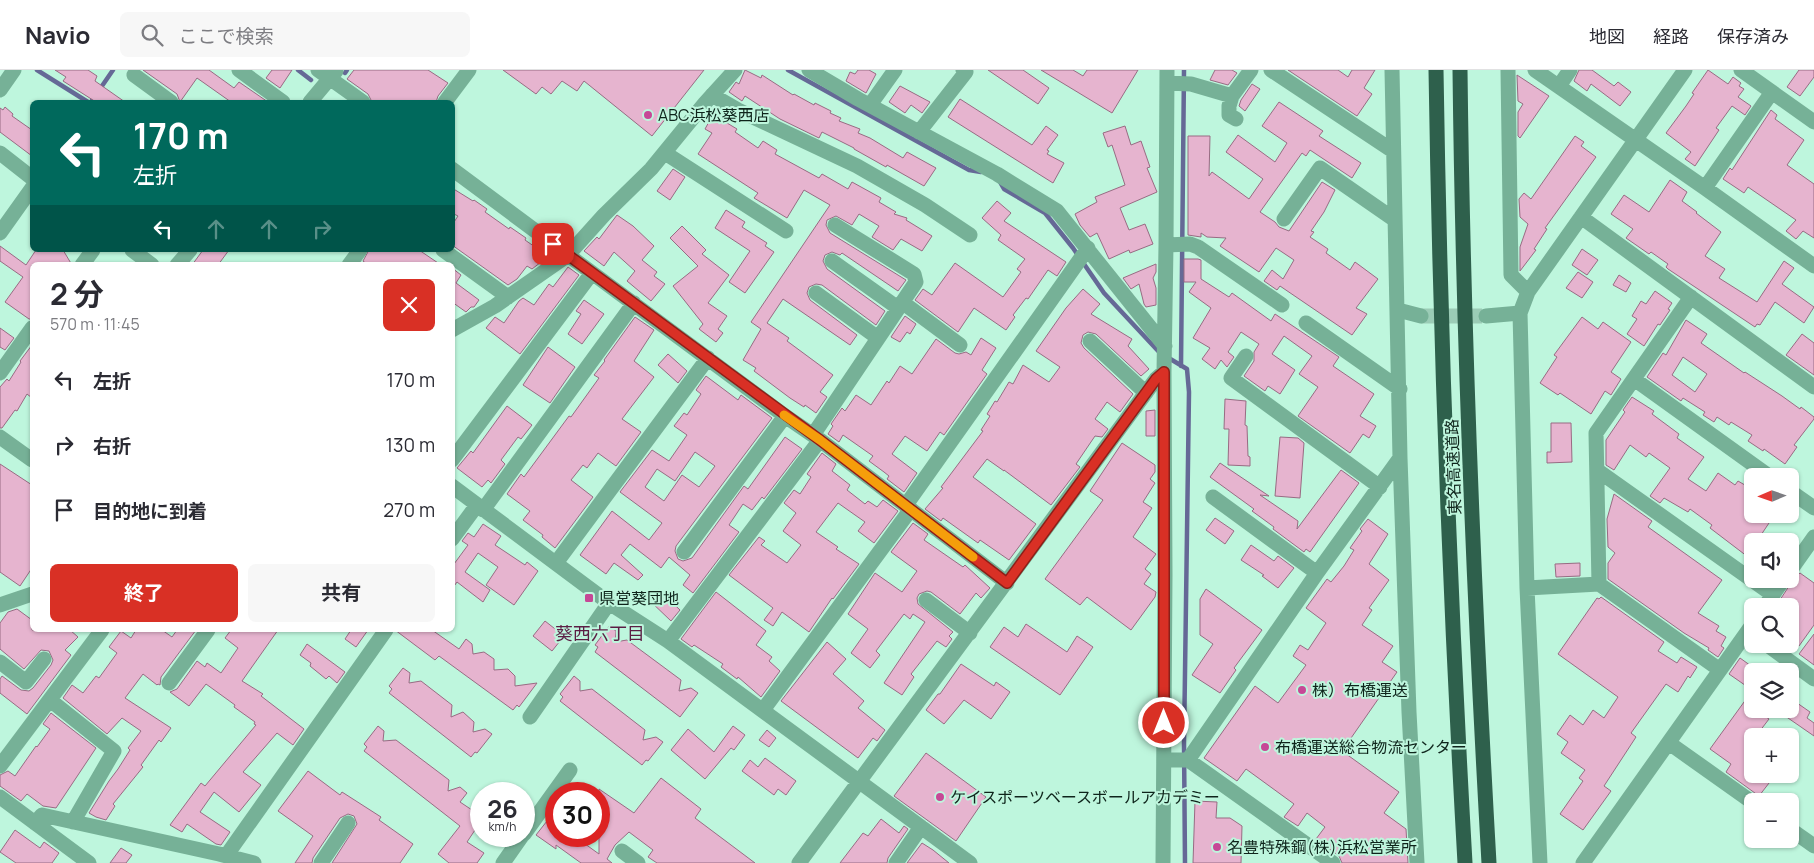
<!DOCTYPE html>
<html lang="ja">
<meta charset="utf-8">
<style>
body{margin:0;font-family:Manrope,"Noto Sans JP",sans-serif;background:#f7f7f7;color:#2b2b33;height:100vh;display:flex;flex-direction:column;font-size:19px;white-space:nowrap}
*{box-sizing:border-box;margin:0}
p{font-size:16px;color:#7c7c81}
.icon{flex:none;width:28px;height:28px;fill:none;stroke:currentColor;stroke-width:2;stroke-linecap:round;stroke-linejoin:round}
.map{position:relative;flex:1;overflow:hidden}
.sheet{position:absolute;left:30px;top:192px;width:425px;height:370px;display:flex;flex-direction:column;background:#fff;border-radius:8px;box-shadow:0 1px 4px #0004}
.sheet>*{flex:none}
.top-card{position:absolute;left:30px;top:30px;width:425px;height:152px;border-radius:8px;box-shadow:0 1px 4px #0004;background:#00695c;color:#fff;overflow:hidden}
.needle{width:32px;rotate:268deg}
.buttons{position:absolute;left:1744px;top:398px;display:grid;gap:10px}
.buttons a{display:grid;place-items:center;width:55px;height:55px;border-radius:8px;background:#fff;box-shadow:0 1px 4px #0004;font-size:25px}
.speed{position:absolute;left:470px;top:712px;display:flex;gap:10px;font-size:25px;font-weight:700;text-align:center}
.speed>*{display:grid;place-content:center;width:65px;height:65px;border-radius:50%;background:#fff;box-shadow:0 1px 4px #0004;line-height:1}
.speed small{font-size:12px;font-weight:400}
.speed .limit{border:8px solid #d22;background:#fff;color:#111}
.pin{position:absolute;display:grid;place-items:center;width:42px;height:42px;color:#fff;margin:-21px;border-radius:10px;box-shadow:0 2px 8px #0006}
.me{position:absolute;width:55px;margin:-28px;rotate:0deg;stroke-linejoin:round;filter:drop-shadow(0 0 4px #0008)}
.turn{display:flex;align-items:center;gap:18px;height:105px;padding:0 20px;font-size:22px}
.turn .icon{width:65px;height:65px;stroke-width:2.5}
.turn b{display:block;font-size:35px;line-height:42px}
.lanes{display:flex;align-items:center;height:48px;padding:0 20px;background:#0003;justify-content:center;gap:25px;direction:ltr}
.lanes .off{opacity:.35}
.round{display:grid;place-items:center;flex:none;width:52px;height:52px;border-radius:8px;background:#f7f7f7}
.summary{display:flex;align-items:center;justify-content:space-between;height:85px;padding:0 20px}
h1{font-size:30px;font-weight:700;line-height:38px}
.button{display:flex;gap:10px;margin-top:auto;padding:10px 20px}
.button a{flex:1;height:58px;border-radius:8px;background:#d93025;color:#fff;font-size:20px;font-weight:700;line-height:58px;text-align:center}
.button a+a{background:#f7f7f7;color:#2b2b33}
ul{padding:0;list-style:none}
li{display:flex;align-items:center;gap:15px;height:65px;padding:0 20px}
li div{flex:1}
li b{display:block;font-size:19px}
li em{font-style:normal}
header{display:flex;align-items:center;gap:30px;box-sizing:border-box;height:70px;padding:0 25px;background:#fff;border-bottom:1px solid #e1e1e2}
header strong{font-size:24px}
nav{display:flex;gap:28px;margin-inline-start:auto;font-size:18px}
.search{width:350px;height:45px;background:#f7f7f7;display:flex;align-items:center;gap:12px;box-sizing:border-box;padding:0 18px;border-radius:8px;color:#7c7c81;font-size:19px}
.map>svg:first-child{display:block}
</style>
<header>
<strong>Navio</strong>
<div class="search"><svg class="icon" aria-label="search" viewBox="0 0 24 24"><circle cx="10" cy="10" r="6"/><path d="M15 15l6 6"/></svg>ここで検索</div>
<nav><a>地図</a><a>経路</a><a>保存済み</a></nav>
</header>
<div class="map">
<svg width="1814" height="793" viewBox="0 0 1814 793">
<rect width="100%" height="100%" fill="#bef6dd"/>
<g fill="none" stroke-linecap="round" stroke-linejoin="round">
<path stroke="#656996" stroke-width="4.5" d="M37,0L88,32
M298,0L311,10
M788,0L969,100L981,102
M345,3L347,0
M91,32L113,0
M1000,112L1004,119L1045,143L1073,178L1104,223L1160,283
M1167,287L1187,299L1189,322L1184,673L1185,793
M1181,296L1184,0"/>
</g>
<path fill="#e6b4cf" stroke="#986b83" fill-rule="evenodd" d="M55,0H88L97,6L95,11L125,32H96L63,11L66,7Z
M143,0H209L234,18L239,12L268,32H231L197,8L180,32L177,24Z
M272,0H292L280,18L266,8Z
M354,0H428L448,13L438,26L436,32H372L368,24L347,9Z
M503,0H704L652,66L584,11L577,21L562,11L551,24L542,17L536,24Z
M745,0L761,8L762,5L793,25L794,24L814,35L815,33L831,41L830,43L841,48L839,51L860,59L858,63L870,68L903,88L907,82L936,98L924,116L887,95L886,97L854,79V78L822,62L819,68L780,49L745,26L742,31L729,22L736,12L739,14Z
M858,0H869L876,4L866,23L846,11L850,2L855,4Z
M988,0H1023L1049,18L1038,34Z
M1041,0H1073L1083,6L1087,0H1138L1112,43Z
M1215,0H1232L1237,3L1228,15L1210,10Z
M1288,0H1338L1348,7L1352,0H1375L1364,18L1372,24L1357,46Z
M1579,0H1592L1614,16L1618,12L1631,22L1620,36L1591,14L1587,21L1574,11Z
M1708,0L1728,14L1733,7L1741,13L1739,16L1744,19L1738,27L1751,36L1745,45L1732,36L1716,58L1719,60L1695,96L1685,89L1691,82L1666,63L1686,36L1694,24L1692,23Z
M1799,0H1814V7L1800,26L1787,17Z
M1517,5L1549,26L1520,68L1518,66V42L1523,34L1518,31Z
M1252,14L1260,19L1245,41L1239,36L1241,30Z
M900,16L930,32L922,43L911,35L905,43L889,32Z
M960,29L1032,75L1046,56L1058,65L1047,80L1049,81L1047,84L1064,93L1053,113L948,47Z
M1279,32L1323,61L1319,66L1361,93L1352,108L1310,80L1306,86L1302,83L1260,142L1275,152L1279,157L1289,161L1322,112L1335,120L1324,142L1311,161L1314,162L1310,167L1328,179L1326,183L1350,200L1355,192L1378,209L1356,238L1367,244L1352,265L1280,216L1277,220L1264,211L1272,200L1283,209L1294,190L1276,178L1259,202L1220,176L1226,168L1207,167L1201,163V167L1188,165V66H1210L1209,106L1212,102L1249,129L1263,109L1226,82L1238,65L1275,92L1287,73L1262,56Z
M5,37L13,44L12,46L32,60V86L0,62V38L3,40Z
M1771,40L1777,45L1775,49L1804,70L1787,95L1814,114V168L1803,161L1796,169L1786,161L1796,150L1748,117L1744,123L1723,109L1730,98L1732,100Z
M715,41L724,46L722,50L737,59L735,62L758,78L763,71L777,80L775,84L819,108L822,104L848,119L852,112L881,128L879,132L896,142L894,144L907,148L906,150L932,166L922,181L901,169L893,180L872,167L879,156L859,144L852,155L836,146L827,150L826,155L830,163L906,210L898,221L842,183L840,185L832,182L825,185L823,191L827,199L885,241L876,255L822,215L816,214L809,217L807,223L810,230L857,265L850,275L783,229L767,253L789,268L787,271L833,305L820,322L827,327L816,343L805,335L804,337L790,328L754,301L756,298L743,290L761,259L751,252L830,135L804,120L787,148L754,128L758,123L698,84L712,63L705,59Z
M1125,56L1131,75L1141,71L1150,97L1147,98L1157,122L1120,138L1129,160L1145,154L1153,174L1130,183L1129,180L1109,189L1097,163L1090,167L1080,155L1075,144L1097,132L1095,127L1125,115L1112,75L1108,77L1103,63Z
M1575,66L1584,72L1581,76L1596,87L1545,158L1547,159L1534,179L1536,180L1520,201V177L1528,154L1520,147L1519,129L1524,123L1531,129Z
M673,99L685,107L670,130L657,121Z
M1670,110L1687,122L1682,131L1697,142L1696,143L1721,162L1705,186L1725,199L1719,208L1757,232L1784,191L1794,198L1782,214L1814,237L1804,253L1775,232L1760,255L1757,254L1755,257L1668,199L1666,197L1668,194L1651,182L1649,184L1626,168L1633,159L1611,144L1624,125L1649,142Z
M452,118L473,131L474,130L487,139L485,142L509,159L510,157L526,168L525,170L548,186L545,189L532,199L527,196L517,209L508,215L452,175V155L458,146L452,143Z
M997,131L1011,143L1004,151L1066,192L1057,206L1048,200L1028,229L1026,228L1013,245L1015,247L1006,260L974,238L958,262L915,230L923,219L932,225L955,193L1003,227L1021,202L1017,199L1025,189L998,170L1001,165L982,148Z
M726,140L745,152L742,157L767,173L765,176L774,182L745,223L729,212L750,181L715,158Z
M617,145L633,156L654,176L642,190L657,202L654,206L665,214L651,231L627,211L635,201L614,182L604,196L584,181L597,167L599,169Z
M682,156L706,180L702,184L729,205L708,233L727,246L718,259L723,263L716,272L699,259L703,254L673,216L698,196L670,168Z
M0,176L26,195L36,180H63L72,195H32V249H29L5,232L23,207L0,191Z
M1582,179L1598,190L1587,205L1572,195Z
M203,180H229L218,195H192Z
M369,180H419L441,195H368L363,191Z
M1184,189H1198L1201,190V209L1229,227L1232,223L1271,251L1275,244L1339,287L1333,296L1374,324L1360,346L1376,356L1369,368L1363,364L1350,383L1298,346L1318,317L1299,304L1312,286L1284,266L1272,284L1295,300L1280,324L1268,316L1265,321L1244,306L1254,291V282L1259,274L1241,262L1228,282L1234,287L1227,297L1221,290L1215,299L1202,289L1210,278L1193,268L1211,238L1189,222L1196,212H1184Z
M1156,194V202L1153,208L1156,218V235L1146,237L1144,234L1139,214L1131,219L1123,208Z
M568,197L579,205L520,284L486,258L495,247L504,253L519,231L523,228L534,235L549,214L553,217Z
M452,198L461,205L456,213L479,230L474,237H471L466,242L452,232Z
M1578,202L1593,212L1582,228L1566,218Z
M1619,205L1631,213L1626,222L1613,215Z
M1083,219L1100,234L1091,244L1132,269L1128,276L1149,299L1141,306L1096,264L1088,262L1083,265L1081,273L1084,278L1133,324L1120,342L1107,332L1095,349L1108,359L1102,367L1095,366L1076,394L1080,397L1051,435L1004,400V401L987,389L973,407L1036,454L1009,490L980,470L978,473L943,448L941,451L925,439L943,418L941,417L983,361L981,360L990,346L987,344L995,331L997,332L1009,312L1013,314L1023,295L1049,312L1060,297L1036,281L1066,238Z
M1655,221L1672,233L1668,239L1670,240L1660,255L1658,254L1644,276L1627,264L1637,249L1632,246L1641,231L1646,234Z
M584,230L604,244L582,274L568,264L581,244L576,241Z
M905,246L916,254L910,264L907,262L900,272L891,267Z
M635,247L654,260L634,291L654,307L622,349L641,362L616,396L598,383L587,398L583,395L571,410L593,427L555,478L542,467L543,465L523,450L530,441L507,424L521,404L524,407L569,346L571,347L599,308L594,305L605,291L604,290Z
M1582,247L1598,259L1603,252L1631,272L1611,302L1621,309L1611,325L1605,321L1591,344L1560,323L1558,325L1540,313L1557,287L1554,285Z
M1686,250L1707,264L1701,273L1744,303L1745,302L1782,326L1800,339L1801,337L1814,347V349L1794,375L1797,377L1785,394L1764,379L1763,381L1748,371L1752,365L1731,352L1729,355L1717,347L1714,352L1703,345L1705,342L1683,328L1681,331L1647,307L1663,283L1666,285ZM1683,287L1707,304L1695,322L1672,305Z
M0,258L14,268L5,280L0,277Z
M1802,264L1814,273V305L1786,285Z
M981,268L996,278L982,300L987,304L944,365L940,362L927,381L905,366L892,384L917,403L904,422L887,409L889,406L884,402L869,391L873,386L843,365L839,372L828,364L833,356L831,354L842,338L845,341L856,325L871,335L887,311L889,313L900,296L912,304L936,269L955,283L959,284L966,282L971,285Z
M32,275V328L27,324L17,341L15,340L2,358H0V317L7,309L9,311L21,292L20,291Z
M548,277L575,297L550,333L523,315Z
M668,284L687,301L678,313L658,295Z
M706,306L738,330L741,325L772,348L676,476L675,481L678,489L683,491L692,488L744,416L748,419L785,367L802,379L764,429L762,427L752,440L743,434L729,455L739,462L693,523L683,515L690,505L669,487L661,498L630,474L621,485L643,505L638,510L614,493L606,504L580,485L612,441L649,470L662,453L620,422L652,380L669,391L687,365L674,356L684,343L687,345L701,324L696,320ZM695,382L715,396L699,417L682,405L664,431L645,417L657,399L675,411Z
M1632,327L1654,341L1652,344L1679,364L1677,368L1704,387L1688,409L1706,421L1718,403L1735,415L1738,411L1750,418L1748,421L1752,424V444H1775L1757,471H1752V490L1710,458L1712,455L1690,439L1688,442L1664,428L1660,433L1650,426L1670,398L1649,383L1646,387L1630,375L1614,400L1606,395V370L1625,342L1623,340Z
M1225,329L1246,331L1245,355L1247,356L1248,386L1250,387V396L1228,395L1229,359H1224Z
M507,336L532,355L521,369L518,367L501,390L505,394L491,413L488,410L482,417L457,398L471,381L473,383Z
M1155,340V366H1146V341Z
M1551,353H1571L1572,392L1547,393V382H1551Z
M1280,367L1298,368L1304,373L1300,428L1275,426Z
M1122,373L1155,395V402L1150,409L1155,413L1143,432L1152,438L1133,467L1156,484L1145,499L1151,504L1144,514L1156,522L1155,527L1131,560L1087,527L1080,535L1045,509L1103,430L1090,421Z
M822,383L836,394L832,401L850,415L847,420L865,434L868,431L877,437L883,430L898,441L874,473L858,461L865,452L838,433L816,462L838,477L836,479L859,494L833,529L832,528L809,562L782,542L773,556L764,550L773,538L729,505L759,467L765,471L761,475L787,493L801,475L783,461L796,443L784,433L794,420L800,424L811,407L807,404Z
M1220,393L1269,426L1260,425L1298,451L1297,459L1341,400L1359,413L1310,482L1306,479L1304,482L1273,459L1274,457L1252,441L1254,439L1210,407Z
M0,394L32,415V498L20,516L0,502Z
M1614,424L1652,451L1648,457L1722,510L1698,543L1719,556L1716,561L1726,567L1721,576L1724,578L1718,587L1708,580L1709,578L1684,563L1608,509V493L1615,483L1608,477L1607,449Z
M1215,448L1234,461L1225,474L1206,460Z
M1368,449L1388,464L1369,494L1389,510L1369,538L1372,540L1362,555L1393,576L1382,592L1397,602L1342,681L1399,722L1384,743L1406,759L1408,793H1342L1339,786L1316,769L1325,757L1307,743L1298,756L1284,747L1294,734L1246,699L1237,711L1204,688L1255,616L1278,633L1306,595L1293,586L1300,575L1308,580L1326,553L1306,538L1327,509L1331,512L1344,496L1354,480L1350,478L1362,461L1360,459Z
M913,453L928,464L924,470L963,497L965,495L990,518L981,528L976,523L960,544L931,522L927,521L919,524L917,528L918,534L953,562L949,566L952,569L946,577L937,571L911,604L914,607L902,625L884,613L925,552L913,544L910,549L904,544L876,581L880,585L870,598L851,583L868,559L848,544L875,503L902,522L917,501L891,482Z
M483,454L501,466L495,475L525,495L527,492L538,501L514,535L486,515L498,497L478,483L465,502L490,520L483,532L457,512L452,519V493L454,494L468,475L462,471L468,463L474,467Z
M1251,475L1274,491L1278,486L1294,498L1278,518L1262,506L1264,505L1241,490Z
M1580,493V506L1556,507L1555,494Z
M1800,503L1814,513V555L1799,576L1790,569V536H1776L1793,510Z
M658,519L680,540L671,551L648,529Z
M1206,519L1262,560L1234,598L1236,600L1220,623L1192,605L1213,574L1200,565V529Z
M716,522L766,561L756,575L772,587L769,591L780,601L761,627L738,607L737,609L721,597L723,594L694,575L692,577L681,569Z
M1601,527L1664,572L1658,581L1677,593L1681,587L1697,597L1690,608L1688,606L1678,622L1666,614L1631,663L1636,667L1604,716L1611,721L1583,760L1560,744L1583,711L1579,708L1585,700L1561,683L1568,672L1557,664L1570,645L1583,655L1593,640L1604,648L1618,627L1558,584L1597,528L1599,529Z
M17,539L32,550V560H70L78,567L65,580L71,585L27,644L0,623V609L2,606L21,620L29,621L33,618L51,595L53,590L49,581L41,580L24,599L0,579V553L8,542Z
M545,551L564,566L552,581L533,566Z
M1026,554L1067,582L1077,566L1093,577L1060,625L990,577L1004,557L1018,567Z
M609,556L616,561L615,572L627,570L681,610L679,621L691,618L698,623L680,647L595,582L598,577L595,575Z
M136,560H162L172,567L177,560H196L161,607L160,615L158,614L157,615L143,604L125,628L171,658L161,672L159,670L141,695L143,697L113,734L115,736L106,750L96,747L89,743L109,711L118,699L130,680L128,678L141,661L122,648L107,664L63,628L72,615L83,623L96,606L99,608L117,583L109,577L121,561L131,568Z
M231,560H278L242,611L263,624L261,626L304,659L293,675L277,663L243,702L261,715L239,742L214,722L200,742L230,762L221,775L216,774L187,754L182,762L170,755L201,713L205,716L256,655L254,654L255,652L234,637L235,635L206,614L189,636L170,622L177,619L197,591L205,597L207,593L221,603L238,578L225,568Z
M351,560H368L356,577L345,569Z
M395,560H432L459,579L466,569L472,574L473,584L484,582L494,589V600L508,599L515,606V616L537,613L519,637L517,635L513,640L439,586L435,590Z
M1814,564V595L1799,584Z
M827,572L846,589L833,604L864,631L858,638L885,660L877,671L873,668L858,688L781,631Z
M307,574L345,602L337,613L329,606L326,609L310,596L311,593L300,585Z
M1740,588L1758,601H1752V620L1729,604Z
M961,594L994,616L996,612L1010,622L991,649L964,630L944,654L926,640L938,624H940Z
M403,598L410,603L409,613L421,611L452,635L451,647L463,642L474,652L473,662L485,659L492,664L477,683L475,682L471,687L389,623L392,619L389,616Z
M574,606L580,611V621L592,619L645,660L643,670L656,667L663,672L648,691L646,690L642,695L560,631L563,627L560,624Z
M1752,621V639H1755L1769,649L1756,666H1752V704H1776L1759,726L1726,702L1731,694L1710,679Z
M1790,628L1810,642L1807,648L1814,653V666L1775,639H1790Z
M51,643L96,678L56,738L43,736L27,724L21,731L0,716V705L8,701L15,706L36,676L37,677L50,659L43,654Z
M378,656L384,661L383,671L396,670L449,710L448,721L460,717L467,723L460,732L481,746V751L467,772L484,783L477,793H449L438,784L460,756L364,681L367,677L364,674Z
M733,656L745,665L734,680L731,678L705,709L671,680L688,659L714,682Z
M767,660L776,668L769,677L759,670Z
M926,683L986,727L956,771L894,726Z
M765,688L796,711L786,725L778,719L774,725L742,701L750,690L758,697Z
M308,701L340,725L342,722L381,747L379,750L413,774L400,793H332L357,754L354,746L348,744L340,748L313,788L312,793H295L313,766L278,741Z
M661,708L701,739L695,748L755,793H657L648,787L653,780L629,762L615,775L607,789L612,793H581L556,775V779L536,765L547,751L556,757V766H574L599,784V719L634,743Z
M1195,731L1217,732L1216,748H1230L1242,756L1241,793H1193Z
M881,749L899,763L904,756L908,759L888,788L887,793H840L863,763L868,766Z
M15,760L40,778L44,772L59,783L52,793H16L0,782Z
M922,773L933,780L949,793H907Z
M121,778L132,785L126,793H110Z"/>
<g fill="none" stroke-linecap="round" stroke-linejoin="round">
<path stroke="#9bccb6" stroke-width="15" stroke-dasharray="15 8" stroke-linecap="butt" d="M1421,246H1486"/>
<path stroke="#76b197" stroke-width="15" d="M239,0L283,32
M318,0L363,32
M809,0L858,29L997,104L1057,141L1165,276
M1271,0L1393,81
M1392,0L1400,388L1409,642L1417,793
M1508,0L1511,205L1528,222
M1535,0L1705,118L1814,196
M1741,0L1814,52
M134,5L171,32
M1167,13L1191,14L1232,26L1251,0
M1559,16L1570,0
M0,20L14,0
M712,25L738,40L857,96L925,135L970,165
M1232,26L1229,36V45L1236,49
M310,32L336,1
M445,32L469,0
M870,35L895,0
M919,62L966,2L963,0
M0,83L32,108
M665,83L786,161
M452,99L785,346L820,370L1007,513
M1705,118L1772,22
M1581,147L1814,317
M1284,149L1320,98L1395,150
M0,163L32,118
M1166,175L1190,174L1198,177L1282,235
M132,180L152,195
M443,180L508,227
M832,191L898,238
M82,195L93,180
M177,195L190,180
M349,195L360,180
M816,223L878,268
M902,232L960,275
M1398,240L1421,246
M1486,246L1520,243
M1306,253L1400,319
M452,260L495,236L568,185L604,145L651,99L705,33L735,0
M1090,271L1146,323
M1246,286L1231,308L1380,417
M0,303L32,258
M1634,309L1769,406
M813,365L916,212L914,204L835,155
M0,367L32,390
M452,390L592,203
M1597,400L1773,525
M452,416L609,533L668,571L970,793
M1790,421L1814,438
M1213,427L1317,503
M906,435L1088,178
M483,440L634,233
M452,469L477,435
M684,482L785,346
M556,493L708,288
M1790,501L1814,467
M1599,514L1720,600
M1527,518L1599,514L1596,363L1691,227
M926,530L970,563
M0,535L32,524
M1765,536L1784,509
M668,571L820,370
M1766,574L1814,609
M0,592L26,612L44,589
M169,613L208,560
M50,630L114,681L73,752
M763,640L911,439
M530,647L609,533
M1669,673L1752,732
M1164,690H1188L1333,793
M1188,690L1317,503L1400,388
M0,696L102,560
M0,727L89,793
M35,753L42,745L219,784L254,793
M1790,759L1814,776
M524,764L570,700
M622,781L638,793
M226,786L386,560
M321,793L348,753
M503,793L522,766
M799,793L1156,309L1164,302
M896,793L921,757
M1163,793L1165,505L1164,302L1166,175L1167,0
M1540,793L1527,518L1520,243L1528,222L1685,0
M1583,793L1752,555"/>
<path stroke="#2e604c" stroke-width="15" d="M1436,0C1440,264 1450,529 1465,793
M1460,0C1463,264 1474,529 1489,793"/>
</g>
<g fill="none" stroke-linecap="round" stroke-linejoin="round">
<defs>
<path id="route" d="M553,174L820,370L1007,513L1156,309L1164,302V653"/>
</defs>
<use href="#route" stroke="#8d1f18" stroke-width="12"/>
<use href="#route" stroke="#d93025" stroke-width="9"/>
<path stroke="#f59e0b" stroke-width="9" d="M784,345L820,370L973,487"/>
</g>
<g fill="#c64896" stroke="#bef6dd" stroke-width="2">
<circle cx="648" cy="45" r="5"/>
<rect x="584" y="523" width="10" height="10" rx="2.5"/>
<circle cx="1302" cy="620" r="5"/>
<circle cx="1265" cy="677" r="5"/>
<circle cx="940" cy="727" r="5"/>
<circle cx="1217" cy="777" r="5"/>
</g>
<g text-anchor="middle" stroke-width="4" stroke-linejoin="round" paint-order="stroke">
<g font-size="16" fill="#0e241b" stroke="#bef6dd" text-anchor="start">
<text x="658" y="51">ABC浜松葵西店</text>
<text x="599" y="534">県営葵団地</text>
<text x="1312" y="626">株）布橋運送</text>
<text x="1275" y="683">布橋運送総合物流センター</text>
<text x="950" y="733">ケイスポーツベースボールアカデミー</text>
<text x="1227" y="783">名豊特殊鋼(株)浜松営業所</text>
</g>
<g font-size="16" fill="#0e241b" stroke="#bef6dd">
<text transform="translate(1453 397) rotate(-92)" y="6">東名高速道路</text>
</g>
<g font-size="18" fill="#5b1e44" stroke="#bef6dd">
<text x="600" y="570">葵西六丁目</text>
</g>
</g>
</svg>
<div class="buttons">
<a><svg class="needle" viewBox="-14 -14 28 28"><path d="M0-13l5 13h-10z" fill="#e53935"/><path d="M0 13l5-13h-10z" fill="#7c7c81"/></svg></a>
<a><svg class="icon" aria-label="sound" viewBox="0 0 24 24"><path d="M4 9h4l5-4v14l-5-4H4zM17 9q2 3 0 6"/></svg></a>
<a><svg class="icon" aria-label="search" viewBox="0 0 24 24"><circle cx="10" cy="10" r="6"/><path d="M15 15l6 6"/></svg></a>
<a><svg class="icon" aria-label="layers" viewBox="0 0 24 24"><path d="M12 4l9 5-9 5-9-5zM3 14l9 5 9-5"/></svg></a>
<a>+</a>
<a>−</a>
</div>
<div class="speed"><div>26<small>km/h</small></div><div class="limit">30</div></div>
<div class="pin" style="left:553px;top:174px;background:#d93025"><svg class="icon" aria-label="arrive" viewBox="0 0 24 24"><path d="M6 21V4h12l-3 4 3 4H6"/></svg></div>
<svg class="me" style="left:1164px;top:653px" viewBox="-20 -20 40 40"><circle r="17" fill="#d93025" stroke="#fff" stroke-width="3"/><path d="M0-11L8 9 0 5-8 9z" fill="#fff"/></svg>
<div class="top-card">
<div class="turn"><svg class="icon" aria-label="left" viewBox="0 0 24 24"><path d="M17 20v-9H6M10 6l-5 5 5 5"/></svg><div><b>170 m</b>左折</div></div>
<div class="lanes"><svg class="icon" aria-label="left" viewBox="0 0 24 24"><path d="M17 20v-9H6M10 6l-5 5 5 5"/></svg><svg class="icon off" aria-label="ahead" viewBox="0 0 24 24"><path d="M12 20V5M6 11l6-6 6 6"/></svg><svg class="icon off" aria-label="ahead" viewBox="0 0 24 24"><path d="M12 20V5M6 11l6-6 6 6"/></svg><svg class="icon off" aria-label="right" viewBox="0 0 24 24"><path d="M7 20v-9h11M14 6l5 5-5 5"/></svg></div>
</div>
<section class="sheet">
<div class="summary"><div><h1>2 分</h1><p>570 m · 11:45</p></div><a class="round" style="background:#d93025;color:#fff"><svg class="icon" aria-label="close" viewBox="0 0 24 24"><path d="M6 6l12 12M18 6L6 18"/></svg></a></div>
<ul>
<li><svg class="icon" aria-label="left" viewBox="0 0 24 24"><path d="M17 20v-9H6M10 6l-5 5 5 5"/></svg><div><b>左折</b></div><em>170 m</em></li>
<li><svg class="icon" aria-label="right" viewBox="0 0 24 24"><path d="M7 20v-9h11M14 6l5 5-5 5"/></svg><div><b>右折</b></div><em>130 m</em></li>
<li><svg class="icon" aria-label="arrive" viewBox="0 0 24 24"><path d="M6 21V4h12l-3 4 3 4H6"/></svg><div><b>目的地に到着</b></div><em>270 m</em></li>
</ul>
<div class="button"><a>終了</a><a>共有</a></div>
</section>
</div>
